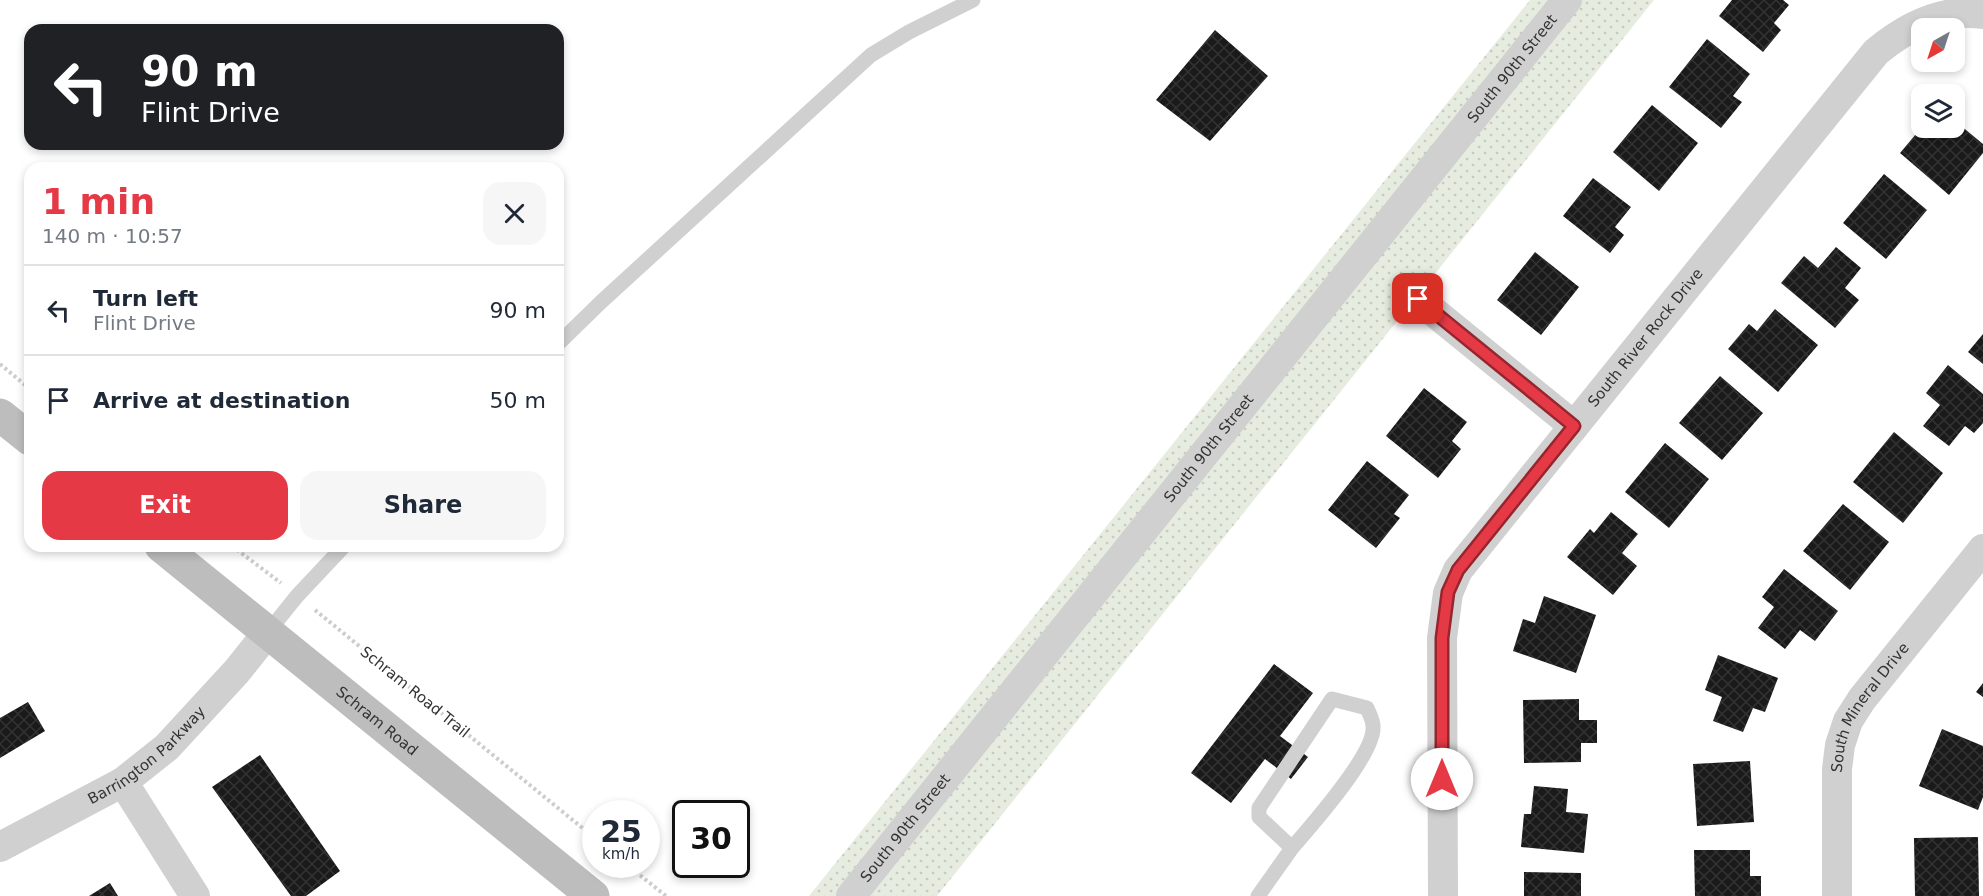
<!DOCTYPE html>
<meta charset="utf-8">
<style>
body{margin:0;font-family:"DejaVu Sans",sans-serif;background:#f6f6f7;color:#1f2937;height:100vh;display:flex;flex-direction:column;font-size:22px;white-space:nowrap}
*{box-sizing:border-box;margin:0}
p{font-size:20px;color:#747a83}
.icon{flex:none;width:33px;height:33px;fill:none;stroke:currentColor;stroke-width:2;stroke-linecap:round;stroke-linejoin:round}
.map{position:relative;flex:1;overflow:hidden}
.drawer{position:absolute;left:24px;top:162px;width:540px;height:390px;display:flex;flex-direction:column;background:#fff;border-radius:18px;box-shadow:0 3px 9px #0003}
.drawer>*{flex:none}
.guide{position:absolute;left:24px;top:24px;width:540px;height:126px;border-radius:18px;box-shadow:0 3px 9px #0003;background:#202124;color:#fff;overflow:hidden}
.needle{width:39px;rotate:219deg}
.tools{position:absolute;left:1911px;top:18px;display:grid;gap:12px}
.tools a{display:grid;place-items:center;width:54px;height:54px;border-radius:12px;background:#fff;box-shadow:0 3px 9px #0003;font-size:30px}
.speed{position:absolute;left:582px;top:800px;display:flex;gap:12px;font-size:30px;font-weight:700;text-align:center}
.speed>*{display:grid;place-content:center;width:78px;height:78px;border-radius:50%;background:#fff;box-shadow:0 3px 9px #0003;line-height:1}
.speed small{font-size:15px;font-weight:400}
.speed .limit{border:3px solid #111;border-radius:9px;background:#fff;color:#111}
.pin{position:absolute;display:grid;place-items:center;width:51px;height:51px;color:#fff;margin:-26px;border-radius:12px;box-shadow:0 3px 9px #0006}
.me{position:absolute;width:66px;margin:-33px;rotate:0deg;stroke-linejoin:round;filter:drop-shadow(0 0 4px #0008)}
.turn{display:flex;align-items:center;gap:21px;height:126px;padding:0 18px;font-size:27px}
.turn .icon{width:78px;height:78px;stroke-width:2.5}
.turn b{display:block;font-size:42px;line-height:51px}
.round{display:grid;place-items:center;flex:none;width:63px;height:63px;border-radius:18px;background:#f6f6f7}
.overview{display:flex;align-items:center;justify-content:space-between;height:102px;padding:0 18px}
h1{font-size:36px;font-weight:800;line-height:45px;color:#e63946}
.primary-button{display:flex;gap:12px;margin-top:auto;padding:12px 18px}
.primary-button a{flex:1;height:69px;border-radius:18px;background:#e63946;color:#fff;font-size:24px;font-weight:800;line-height:69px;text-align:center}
.primary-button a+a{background:#f6f6f7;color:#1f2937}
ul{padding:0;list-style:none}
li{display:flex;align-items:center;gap:18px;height:90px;padding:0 18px;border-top:2px solid #e0e1e3}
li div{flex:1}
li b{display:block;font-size:22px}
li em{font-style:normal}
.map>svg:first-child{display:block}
</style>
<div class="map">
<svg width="1983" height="896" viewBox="0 0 1983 896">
<defs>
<pattern id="grass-dots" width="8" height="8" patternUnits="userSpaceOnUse" patternTransform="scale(1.5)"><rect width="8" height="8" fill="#e6ecdf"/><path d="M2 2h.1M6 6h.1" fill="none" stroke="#c6cbc0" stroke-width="1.8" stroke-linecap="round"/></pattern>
<pattern id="building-cross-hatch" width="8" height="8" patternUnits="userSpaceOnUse" patternTransform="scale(1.5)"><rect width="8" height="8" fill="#1a1a1a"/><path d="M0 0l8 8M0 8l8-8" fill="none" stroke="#333"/></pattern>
</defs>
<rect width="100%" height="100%" fill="#fff"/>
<path fill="url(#grass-dots)" d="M1530,0H1654L937,896H809Z"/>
<path fill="url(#building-cross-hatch)" d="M1732,0H1783L1789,5L1774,23L1781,30L1763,52L1719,16Z
M1215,30L1268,76L1210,141L1156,100Z
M1707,39L1750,74L1733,96L1742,102L1721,128L1669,87Z
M1652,105L1698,143L1659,191L1613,152Z
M1954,120L1983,144V153L1949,195L1900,153L1921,128H1954Z
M1884,174L1927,210L1886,259L1843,223Z
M1593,178L1631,207L1615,227L1624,235L1610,253L1563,216Z
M1836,247L1861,268L1845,288L1859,300L1835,328L1781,283L1804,256L1818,268Z
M1535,252L1579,287L1541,335L1497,300Z
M1775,309L1818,345L1778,392L1728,349L1749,324L1757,331Z
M1983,334V364L1968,352Z
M1948,365L1983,394V423L1974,433L1965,426L1949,446L1923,426L1940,405L1926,393Z
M1720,376L1763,413L1722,460L1679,423Z
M1424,388L1467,422L1452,441L1461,449L1438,478L1386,436Z
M1894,432L1943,473L1903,523L1853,482Z
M1665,443L1709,479L1669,528L1625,492Z
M1367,461L1409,495L1394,514L1400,518L1376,548L1328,510Z
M1843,504L1889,542L1850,590L1803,551Z
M1611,512L1638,534L1622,553L1637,566L1613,595L1567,557L1590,529L1594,533Z
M1784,569L1838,611L1815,641L1800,630L1785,649L1758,628L1774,607L1762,597Z
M1544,596L1596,615L1576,673L1513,651L1523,619L1535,623Z
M1718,655L1778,678L1765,712L1753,708L1743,732L1713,721L1722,697L1705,690Z
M1274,664L1313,693L1280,736L1308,757L1291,779L1265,759L1231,803L1191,773Z
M1983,683V697L1976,692Z
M1579,699V720H1597V743H1581V762L1524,763L1523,700Z
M28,702L45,731L0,758V718Z
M1942,729L1983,746V797L1978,810L1919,786Z
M260,755L340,871L306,896H291L212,787Z
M1750,761L1754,822L1697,826L1693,764Z
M1534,786L1568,789L1566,812L1588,814L1584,853L1521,847L1524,814H1531Z
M1978,837L1979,896H1915L1914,838Z
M1694,850H1750V876H1761V896H1695Z
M1524,872L1581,873V896H1524Z
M110,883L118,896H89Z"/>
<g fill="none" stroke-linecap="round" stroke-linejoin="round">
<path stroke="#cdcdcd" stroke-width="4" stroke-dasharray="3 3" stroke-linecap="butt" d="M0,364L30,389
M232,546L281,583
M315,610L596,839
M626,864L666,896"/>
<path stroke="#d0d0d0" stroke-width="15" d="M558,344L601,302L871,55L909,32L973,0
M268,632L297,596L344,546
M1332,699L1367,708C1369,713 1373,720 1373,726C1376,753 1311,826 1292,848L1259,817V808Z
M1258,896L1292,848"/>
<g stroke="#d0d0d0" stroke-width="30">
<path d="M1418,299L1574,426"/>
<path d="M123,782L195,896"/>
<path id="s1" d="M0,847L123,782L167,747L237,671L268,632"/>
<path id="s2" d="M851,896L1567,0"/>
<path id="s3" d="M1443,896L1442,638L1448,593L1458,570L1876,52C1906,27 1942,8 1983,14"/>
<path id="s4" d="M1837,896V769L1840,745L1848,721L1862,699L1983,549"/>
</g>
<g stroke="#bdbdbd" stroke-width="33">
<path d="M0,415L30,439"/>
<path id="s5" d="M161,546L593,896"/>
</g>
</g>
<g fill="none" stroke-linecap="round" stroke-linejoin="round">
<defs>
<path id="route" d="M1418,299L1574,426L1458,570L1448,592L1442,638V779"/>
</defs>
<use href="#route" stroke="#96252e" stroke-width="15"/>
<use href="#route" stroke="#e63946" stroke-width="10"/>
</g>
<g text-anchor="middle" stroke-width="6" stroke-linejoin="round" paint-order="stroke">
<g font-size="15" fill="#333" stroke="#fff">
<text dy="5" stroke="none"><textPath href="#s2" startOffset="1059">South 90th Street</textPath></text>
<text dy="5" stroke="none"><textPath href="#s3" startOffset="627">South River Rock Drive</textPath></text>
<text dy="5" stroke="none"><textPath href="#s2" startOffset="573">South 90th Street</textPath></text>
<text transform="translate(415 692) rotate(39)" y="5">Schram Road Trail</text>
<text dy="5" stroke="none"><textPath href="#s4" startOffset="198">South Mineral Drive</textPath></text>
<text dy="5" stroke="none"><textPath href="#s5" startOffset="278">Schram Road</textPath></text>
<text dy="5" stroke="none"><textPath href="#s1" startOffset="174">Barrington Parkway</textPath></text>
<text dy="5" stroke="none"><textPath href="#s2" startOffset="87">South 90th Street</textPath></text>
</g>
</g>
</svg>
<div class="tools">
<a><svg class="needle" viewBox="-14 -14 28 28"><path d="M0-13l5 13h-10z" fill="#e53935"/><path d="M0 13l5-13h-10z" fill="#747a83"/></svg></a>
<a><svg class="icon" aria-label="layers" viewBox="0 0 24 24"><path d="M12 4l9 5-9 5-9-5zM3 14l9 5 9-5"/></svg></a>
</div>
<div class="speed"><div>25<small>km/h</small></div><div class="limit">30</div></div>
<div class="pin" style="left:1418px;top:299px;background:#d93025"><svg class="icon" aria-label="arrive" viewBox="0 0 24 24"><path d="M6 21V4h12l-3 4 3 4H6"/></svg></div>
<svg class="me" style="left:1442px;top:779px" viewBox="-20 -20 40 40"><circle r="19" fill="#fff"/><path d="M0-13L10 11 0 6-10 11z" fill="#e63946"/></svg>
<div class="guide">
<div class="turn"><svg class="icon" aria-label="left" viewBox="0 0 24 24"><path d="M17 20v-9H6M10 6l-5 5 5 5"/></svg><div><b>90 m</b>Flint Drive</div></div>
</div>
<section class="drawer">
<div class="overview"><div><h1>1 min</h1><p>140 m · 10:57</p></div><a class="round"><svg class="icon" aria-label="close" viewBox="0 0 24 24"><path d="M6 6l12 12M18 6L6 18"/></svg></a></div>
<ul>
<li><svg class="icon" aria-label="left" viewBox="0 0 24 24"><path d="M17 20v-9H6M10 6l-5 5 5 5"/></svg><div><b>Turn left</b><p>Flint Drive</p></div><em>90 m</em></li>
<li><svg class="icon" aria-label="arrive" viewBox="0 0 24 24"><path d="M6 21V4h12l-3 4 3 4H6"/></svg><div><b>Arrive at destination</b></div><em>50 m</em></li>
</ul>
<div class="primary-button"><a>Exit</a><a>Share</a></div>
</section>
</div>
